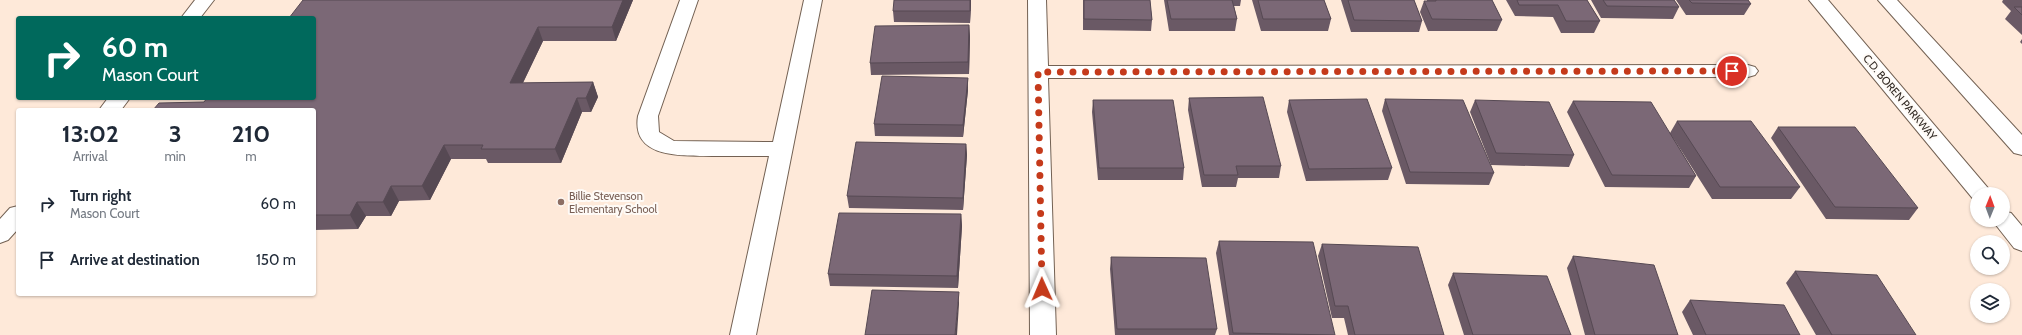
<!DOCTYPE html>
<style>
body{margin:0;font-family:Cabin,sans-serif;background:#f6f6f7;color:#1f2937;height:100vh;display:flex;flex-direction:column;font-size:15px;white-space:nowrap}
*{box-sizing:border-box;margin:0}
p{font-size:13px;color:#747a83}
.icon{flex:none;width:22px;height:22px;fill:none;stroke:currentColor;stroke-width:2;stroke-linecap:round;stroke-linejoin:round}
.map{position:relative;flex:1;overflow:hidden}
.side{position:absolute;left:16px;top:108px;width:300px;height:188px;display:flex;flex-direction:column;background:#fff;border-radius:4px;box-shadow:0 1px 3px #0004}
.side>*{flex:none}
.banner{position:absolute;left:16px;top:16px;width:300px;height:84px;border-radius:4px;box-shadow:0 1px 3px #0004;background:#00695c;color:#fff;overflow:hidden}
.needle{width:26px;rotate:1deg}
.controls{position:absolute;left:1970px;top:187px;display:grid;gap:8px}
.controls a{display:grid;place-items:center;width:40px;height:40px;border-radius:50%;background:#fff;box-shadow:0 1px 3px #0004;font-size:20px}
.pin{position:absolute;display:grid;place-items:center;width:34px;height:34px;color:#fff;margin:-17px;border:2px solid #fff;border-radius:50%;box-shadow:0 1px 4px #0007}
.me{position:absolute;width:44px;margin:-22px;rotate:359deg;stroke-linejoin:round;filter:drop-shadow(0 0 3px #0008)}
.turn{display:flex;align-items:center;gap:14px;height:84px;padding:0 20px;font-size:18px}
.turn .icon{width:52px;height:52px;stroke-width:2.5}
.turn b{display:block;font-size:28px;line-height:34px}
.eta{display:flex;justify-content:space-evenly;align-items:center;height:68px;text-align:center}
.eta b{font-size:24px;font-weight:700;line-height:28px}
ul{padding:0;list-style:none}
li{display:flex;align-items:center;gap:12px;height:56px;padding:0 20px}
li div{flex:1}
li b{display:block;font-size:15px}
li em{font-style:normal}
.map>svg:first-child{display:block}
</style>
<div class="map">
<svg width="2022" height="335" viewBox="0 0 2022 335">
<rect width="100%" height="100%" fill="#fee9d9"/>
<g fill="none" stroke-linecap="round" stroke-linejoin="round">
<defs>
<path id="minor" d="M195,0H214L200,18H181Z
M680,0H698L658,116L659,132L674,141L773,142L804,0H822L756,335H730L769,156C751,156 732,156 714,156C685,155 631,160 638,116Z
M1028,0H1046L1048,66L1748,65L1755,67L1758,71L1755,75L1748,77L1048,78L1056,335H1030Z
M1809,0H1828L1993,194H1977V201L1974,200Z
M1878,0H1897L2022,135V155L2014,153Z
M108,98H130L121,110H99Z
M18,206V229L8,240L0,243V219L10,208Z
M2003,211L2011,213L2022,226V251L2014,248L1992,220H2003Z"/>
</defs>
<use href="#minor" stroke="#736153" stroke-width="2"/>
<use href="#minor" fill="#fff" fill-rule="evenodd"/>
</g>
<path fill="#6a5965" d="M303,0H633L616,41H543L523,83L593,82L598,97L591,112H582L561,163H488L486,159H451L430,200L399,201L391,216H366L358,229L314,230V110L204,102L314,98Z
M1083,0H1150L1152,20L1151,31L1083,30Z
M1164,0H1241L1240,6H1234L1237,19L1235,31H1169Z
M1252,0H1324L1331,19L1328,31H1261Z
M1341,0H1414L1422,21L1419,32H1351Z
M1427,0H1492L1502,20L1497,31H1428L1420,12L1424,1H1427Z
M1506,0H1587L1600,21L1594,33H1561L1553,17L1515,16Z
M1591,0H1674L1679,7L1673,19L1601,18Z
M1676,0H1748L1751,4L1744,15H1686Z
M2003,0H2022V35L2005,19L2011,11L2002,2Z
M971,4L970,23L894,22L893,11Z
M969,25L970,37L969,74L871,75L870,63Z
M2022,39V44L2020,42Z
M968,78V90L963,137L875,136L874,124Z
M1189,98L1281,166L1279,178H1238L1236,187H1202L1188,110Z
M1385,99L1494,173L1489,185L1406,184L1382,111Z
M1093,100L1184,168L1183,180H1098L1092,112Z
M1289,100L1392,168L1388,180L1306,181L1287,112Z
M1475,100L1574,155L1569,167L1491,165L1470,112Z
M1573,101L1670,133L1677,121L1800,187L1791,199H1712L1670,133L1696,176L1689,188L1605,187L1567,112Z
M1778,127L1918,208L1909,220L1826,219L1771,138Z
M966,144L967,155L963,210L849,208L847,196Z
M961,214L962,226L958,288L830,286L828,274Z
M1219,241L1335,335H1229L1216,253Z
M1322,244L1444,335H1348L1344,318H1332L1318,256Z
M1573,256L1678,335H1585L1567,268Z
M1111,257L1217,329L1215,335H1115L1110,269Z
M1795,271L1916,335H1816L1786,283Z
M1453,273L1571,335H1464L1448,285Z
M1690,300L1800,335H1693L1682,312Z"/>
<path fill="#564953" d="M623,0H633L616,41L612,27Z
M970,0H971V4L970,23Z
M969,25L970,37L969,74L968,62Z
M538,27L543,41L516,97L510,83Z
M968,78V90L963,137V125Z
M593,82L598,97L591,112L586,98Z
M577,98L582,112L561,163L555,149Z
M966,144L967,155L963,210V198Z
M444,145L451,159L430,200L422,186Z
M391,186L399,201L391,216L383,202Z
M357,202L366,216L358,229L350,215Z
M961,214L962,226L958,288L957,276Z
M959,292V304L957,335H955Z"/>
<path fill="#7b6876" stroke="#564953" d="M303,0H623L612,27H538L510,83L593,82L586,98H577L555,149H481L483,145H444L422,186H391L383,202H357L350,215H314V110H153L159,103L204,102L207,98H314V18H289Z
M894,0H970V11H893Z
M1084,0H1150L1152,20L1084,19Z
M1167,0H1232L1237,19H1171Z
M1258,0H1324L1331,19H1263Z
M1348,0H1414L1422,21L1354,20Z
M1436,0H1492L1502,20L1432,19L1424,1H1436Z
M1517,0H1587L1600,21H1566L1558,5H1519Z
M1603,0H1674L1679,7L1607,6Z
M1689,0H1748L1751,4L1692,3Z
M2014,7H2022V15Z
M969,25L968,62L870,63L875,26Z
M882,76L968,78L963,125L874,124Z
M1263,97L1281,166H1236L1238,175H1204L1189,98Z
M1367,99L1392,168L1309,169L1289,100Z
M1385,99L1463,100L1494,173L1410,172Z
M1093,100H1173L1184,168H1099Z
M1475,100L1549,102L1574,155L1496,153Z
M1573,101L1651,102L1696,176L1612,175Z
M1677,121H1751L1800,187H1720Z
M1778,127H1855L1918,208L1835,207Z
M856,142L966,144L963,198L847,196Z
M839,213L961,214L957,276L828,274Z
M1219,241L1313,242L1335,335L1233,333Z
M1322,244L1418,247L1444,335H1355L1348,306H1335Z
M1573,256L1654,265L1678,335H1595Z
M1111,257L1206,258L1217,329H1117Z
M1795,271L1877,275L1916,335H1832Z
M1453,273L1547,276L1571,335H1473Z
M872,290L959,292L955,335H865Z
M1690,300L1784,305L1800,335H1706Z"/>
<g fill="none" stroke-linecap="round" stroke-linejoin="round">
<path stroke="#c53a1b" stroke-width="7" stroke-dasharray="0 12.6" d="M1042,289L1038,72L1732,71"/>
</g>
<circle fill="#8d6e63" stroke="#fefaf6" stroke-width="1.5" cx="561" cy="202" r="4"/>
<g text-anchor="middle" stroke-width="4" stroke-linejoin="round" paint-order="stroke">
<g font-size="11" fill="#332b25" stroke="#fefaf6">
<text transform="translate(1900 97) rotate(50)" y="4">C.D. BOREN PARKWAY</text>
</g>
<g font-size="11" fill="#785e54" stroke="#fefaf6" text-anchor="start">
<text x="569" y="200">Billie Stevenson<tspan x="569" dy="13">Elementary School</tspan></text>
</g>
</g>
</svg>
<div class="controls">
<a><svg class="needle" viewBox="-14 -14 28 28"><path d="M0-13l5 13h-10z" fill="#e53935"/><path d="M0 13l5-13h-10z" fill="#747a83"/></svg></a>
<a><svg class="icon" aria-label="search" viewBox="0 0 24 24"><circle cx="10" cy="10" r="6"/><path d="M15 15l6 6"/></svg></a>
<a><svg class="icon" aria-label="layers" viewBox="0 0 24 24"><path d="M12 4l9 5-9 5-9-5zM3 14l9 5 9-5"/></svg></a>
</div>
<div class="pin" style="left:1732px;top:71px;background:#d93025"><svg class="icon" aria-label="arrive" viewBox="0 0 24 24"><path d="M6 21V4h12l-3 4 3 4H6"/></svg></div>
<svg class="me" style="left:1042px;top:289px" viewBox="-20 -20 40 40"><path d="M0-17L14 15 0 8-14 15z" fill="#c53a1b" stroke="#fff" stroke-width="4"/></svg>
<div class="banner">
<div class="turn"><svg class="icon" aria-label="right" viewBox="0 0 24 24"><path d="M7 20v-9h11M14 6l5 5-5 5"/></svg><div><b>60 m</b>Mason Court</div></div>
</div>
<section class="side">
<div class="eta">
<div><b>13:02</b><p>Arrival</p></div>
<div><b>3</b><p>min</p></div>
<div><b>210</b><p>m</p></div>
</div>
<ul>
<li><svg class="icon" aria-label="right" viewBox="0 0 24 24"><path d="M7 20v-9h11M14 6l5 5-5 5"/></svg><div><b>Turn right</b><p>Mason Court</p></div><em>60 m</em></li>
<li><svg class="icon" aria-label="arrive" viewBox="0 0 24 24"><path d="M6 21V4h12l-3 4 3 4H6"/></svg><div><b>Arrive at destination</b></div><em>150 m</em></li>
</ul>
</section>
</div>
